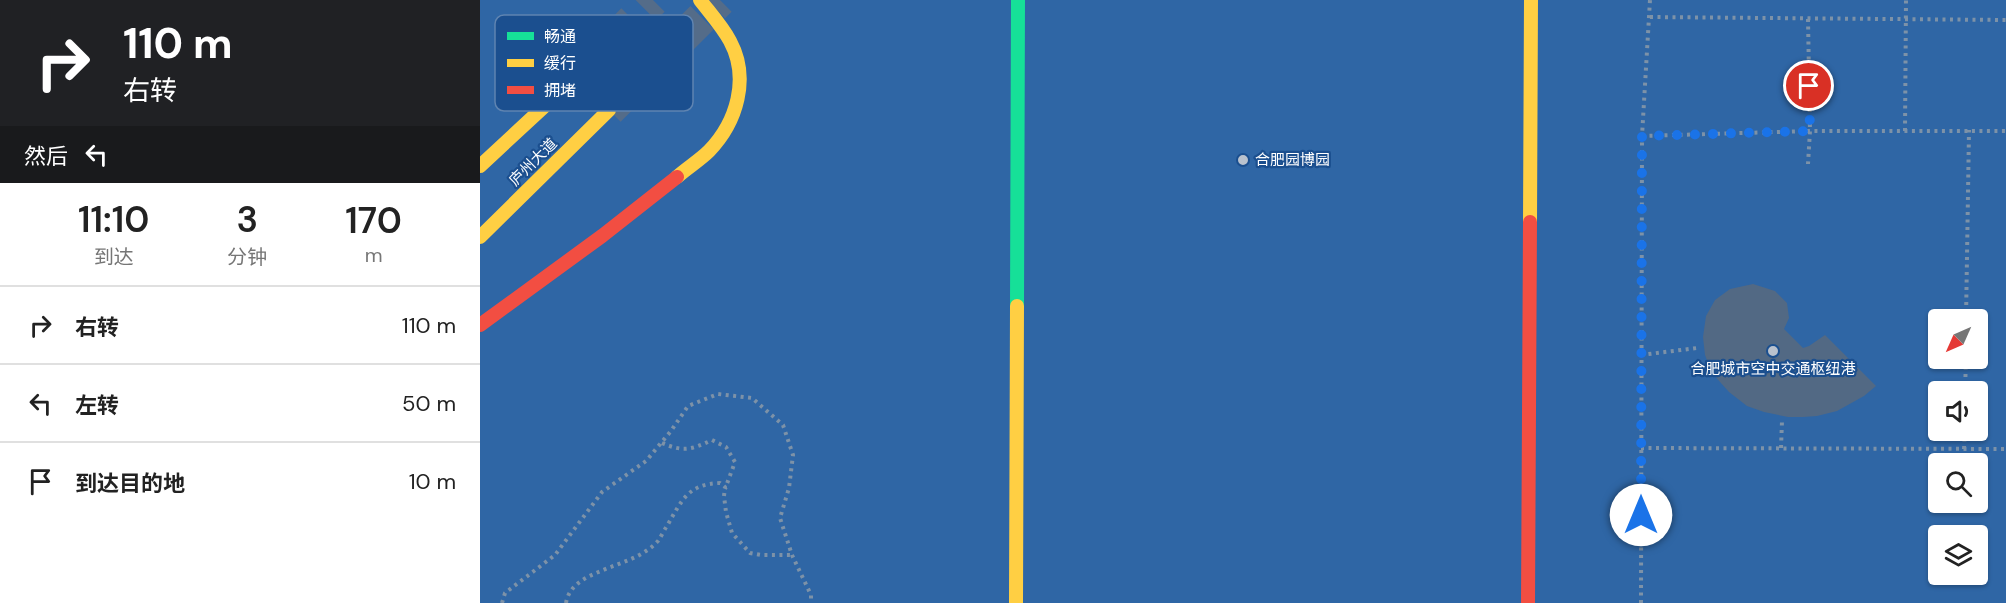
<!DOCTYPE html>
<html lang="zh">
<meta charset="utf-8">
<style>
body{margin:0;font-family:"DM Sans","Noto Sans SC",sans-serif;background:#f2f2f2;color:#222;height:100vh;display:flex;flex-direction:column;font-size:22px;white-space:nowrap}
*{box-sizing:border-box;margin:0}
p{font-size:20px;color:#767676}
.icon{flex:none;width:33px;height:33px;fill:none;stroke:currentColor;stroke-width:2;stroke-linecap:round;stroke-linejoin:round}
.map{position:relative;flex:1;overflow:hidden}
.side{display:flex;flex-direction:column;background:#fff;width:480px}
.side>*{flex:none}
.guide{background:#202124;color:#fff;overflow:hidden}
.needle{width:39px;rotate:225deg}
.controls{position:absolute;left:1448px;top:309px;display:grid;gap:12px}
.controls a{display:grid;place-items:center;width:60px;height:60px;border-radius:6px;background:#fff;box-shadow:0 2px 4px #0004;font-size:30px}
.pin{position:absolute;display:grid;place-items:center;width:51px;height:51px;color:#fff;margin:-26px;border:3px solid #fff;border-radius:50%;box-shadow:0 2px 6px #0007}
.me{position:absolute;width:66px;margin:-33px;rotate:0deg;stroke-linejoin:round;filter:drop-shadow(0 0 4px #0008)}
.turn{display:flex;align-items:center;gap:21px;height:126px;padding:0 24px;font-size:27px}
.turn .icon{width:78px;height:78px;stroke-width:2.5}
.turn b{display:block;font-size:42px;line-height:51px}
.then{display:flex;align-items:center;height:57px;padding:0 24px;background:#0003;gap:12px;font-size:22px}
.eta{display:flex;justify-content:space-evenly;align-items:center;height:102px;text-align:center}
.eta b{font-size:36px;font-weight:600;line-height:42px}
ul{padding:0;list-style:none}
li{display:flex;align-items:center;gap:18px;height:78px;padding:0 24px;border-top:2px solid #e0e0e0}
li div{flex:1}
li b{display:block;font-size:22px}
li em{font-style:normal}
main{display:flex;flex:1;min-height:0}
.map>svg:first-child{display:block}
</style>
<main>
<section class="side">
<div class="guide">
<div class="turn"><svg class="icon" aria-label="right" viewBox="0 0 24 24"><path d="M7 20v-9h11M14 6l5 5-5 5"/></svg><div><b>110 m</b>右转</div></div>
<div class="then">然后<svg class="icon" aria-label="left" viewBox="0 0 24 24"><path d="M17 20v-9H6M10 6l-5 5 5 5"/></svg></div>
</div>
<div class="eta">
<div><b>11:10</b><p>到达</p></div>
<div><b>3</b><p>分钟</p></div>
<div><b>170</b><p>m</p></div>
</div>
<ul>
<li><svg class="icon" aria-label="right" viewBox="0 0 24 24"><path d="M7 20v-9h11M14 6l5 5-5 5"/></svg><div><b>右转</b></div><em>110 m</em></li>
<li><svg class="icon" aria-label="left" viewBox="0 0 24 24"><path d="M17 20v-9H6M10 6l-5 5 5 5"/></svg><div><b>左转</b></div><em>50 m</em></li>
<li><svg class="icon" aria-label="arrive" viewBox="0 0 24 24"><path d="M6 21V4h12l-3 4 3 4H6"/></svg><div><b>到达目的地</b></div><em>10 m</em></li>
</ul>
</section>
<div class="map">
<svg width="1526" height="603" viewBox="0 0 1526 603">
<rect width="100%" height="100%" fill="#365274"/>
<path fill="#2f66a5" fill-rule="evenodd" d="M0,0H1526V603H0ZM1458,320H1497V358H1458ZM1458,392H1497V430H1458ZM1458,464H1497V502H1458ZM1458,536H1497V574H1458Z"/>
<path fill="#526984" d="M1273,284L1295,291L1307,303L1309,318L1304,329L1323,348L1329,346L1345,335L1396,386L1384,396L1357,411L1337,416L1323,417H1308L1284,412L1267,406L1249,392L1232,373L1225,355L1223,337L1226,316L1235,300L1250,289Z"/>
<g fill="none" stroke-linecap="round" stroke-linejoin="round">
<path stroke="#546c89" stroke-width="33" stroke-dasharray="33 16" stroke-linecap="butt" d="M95,78L173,0
M129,110L240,0"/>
<path stroke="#7d92a8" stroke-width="4" stroke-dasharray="3 4.5" stroke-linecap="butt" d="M1170,17L1526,20
M1328,19L1330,131L1328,164
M1425,131L1426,0
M1162,136L1330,131H1526
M1486,320L1489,130
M1161,355L1217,348
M1485,392L1486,358
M182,443C203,452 211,450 232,440L246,447L255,462L245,489
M1161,448L1526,449
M1301,448L1302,421
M1484,449L1485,430
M22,603L25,593L75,555L122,492L166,461L191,431L208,406L238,394L272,398L303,425L313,455L309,488L300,518L312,555L331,595V603
M86,603C89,585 106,577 121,571C141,562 162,558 178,541C181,537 184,530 187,526C202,500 208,484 240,483L245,487L244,496L246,512L252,533L270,553L281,555H312
M1161,603L1162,136L1170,0"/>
<path stroke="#16e098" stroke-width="14" d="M537,306L538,0"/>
<path stroke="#ffcf43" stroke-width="14" d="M0,166L95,78
M197,177C207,168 220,160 229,151C257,122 270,78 250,41C242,26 230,13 220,0
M1050,222L1051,0
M0,237L129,110
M536,603L537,306"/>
<path stroke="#f24e42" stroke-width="14" d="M0,325L122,236L197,177
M1048,603L1050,222"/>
</g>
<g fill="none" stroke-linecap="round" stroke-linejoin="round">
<path stroke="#1a73e8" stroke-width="10" stroke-dasharray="0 18" d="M1161,515L1162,136L1330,131L1329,86"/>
</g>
<g fill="#b9c2ce" stroke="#1b4f8f" stroke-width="2">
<circle cx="763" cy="160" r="6"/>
<circle cx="1293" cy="351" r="6"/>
</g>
<g text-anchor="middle" stroke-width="4.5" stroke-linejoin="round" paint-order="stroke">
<g font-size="15" fill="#fff" stroke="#1b4f8f" text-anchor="start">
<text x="775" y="165">合肥园博园</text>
<text x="1293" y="374" text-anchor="middle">合肥城市空中交通枢纽港</text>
</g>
<g font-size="15" fill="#fff" stroke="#1b4f8f">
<text transform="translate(53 162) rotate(-45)" y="5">庐州大道</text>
</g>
</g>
<rect x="15" y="15" width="198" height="96" rx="9" fill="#1b4f8f" stroke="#5f84b1" stroke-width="1.5"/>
<rect x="27" y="32" width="27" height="8" fill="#16e098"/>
<rect x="27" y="59" width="27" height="8" fill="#ffcf43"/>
<rect x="27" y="86" width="27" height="8" fill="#f24e42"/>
<g font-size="16" fill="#fff">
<text x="64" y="42">畅通</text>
<text x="64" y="69">缓行</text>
<text x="64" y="96">拥堵</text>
</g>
</svg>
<div class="controls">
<a><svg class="needle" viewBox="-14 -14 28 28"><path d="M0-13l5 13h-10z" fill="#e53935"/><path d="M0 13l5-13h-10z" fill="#767676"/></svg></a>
<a><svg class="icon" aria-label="sound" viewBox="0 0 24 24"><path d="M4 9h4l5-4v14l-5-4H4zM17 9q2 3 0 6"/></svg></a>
<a><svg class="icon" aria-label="search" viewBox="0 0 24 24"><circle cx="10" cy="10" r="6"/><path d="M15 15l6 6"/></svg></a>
<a><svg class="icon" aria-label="layers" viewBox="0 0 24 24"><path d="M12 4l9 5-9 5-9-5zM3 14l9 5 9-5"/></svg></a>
</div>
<div class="pin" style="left:1329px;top:86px;background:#d93025"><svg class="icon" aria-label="arrive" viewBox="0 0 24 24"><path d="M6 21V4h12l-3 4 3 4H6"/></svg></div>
<svg class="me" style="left:1161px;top:515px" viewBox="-20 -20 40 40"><circle r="19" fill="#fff"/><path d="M0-13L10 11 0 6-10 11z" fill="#1a73e8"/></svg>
</div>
</main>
